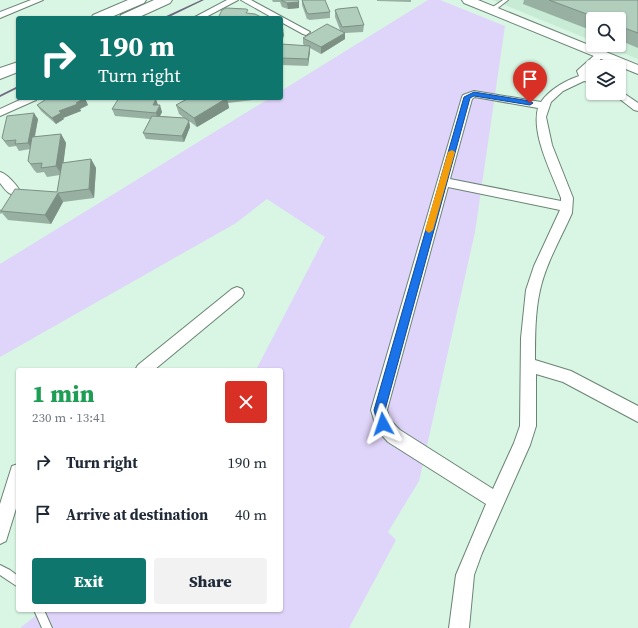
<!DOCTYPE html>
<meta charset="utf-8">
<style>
body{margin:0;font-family:"Source Serif 4",serif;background:#f2f2f3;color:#1f2937;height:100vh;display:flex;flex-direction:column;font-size:15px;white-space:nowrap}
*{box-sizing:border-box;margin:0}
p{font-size:13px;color:#747a83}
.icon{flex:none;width:22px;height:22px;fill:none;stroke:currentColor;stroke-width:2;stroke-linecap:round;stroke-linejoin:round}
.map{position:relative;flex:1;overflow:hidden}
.sheet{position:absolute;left:16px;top:368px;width:267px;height:244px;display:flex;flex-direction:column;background:#fff;border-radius:4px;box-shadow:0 1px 3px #0004}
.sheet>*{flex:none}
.top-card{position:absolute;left:16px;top:16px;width:267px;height:84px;border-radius:4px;box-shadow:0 1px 3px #0004;background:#0f766e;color:#fff;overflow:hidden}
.buttons{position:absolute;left:586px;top:12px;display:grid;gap:8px}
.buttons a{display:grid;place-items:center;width:40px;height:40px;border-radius:4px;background:#fff;box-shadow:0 1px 3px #0004;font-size:20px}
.pin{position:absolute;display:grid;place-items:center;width:34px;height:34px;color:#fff;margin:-41px -17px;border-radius:50% 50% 50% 0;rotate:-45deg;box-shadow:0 0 4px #0007}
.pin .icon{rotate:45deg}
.me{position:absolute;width:44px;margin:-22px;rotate:355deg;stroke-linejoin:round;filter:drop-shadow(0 0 3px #0008)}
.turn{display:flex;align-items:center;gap:14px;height:84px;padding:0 16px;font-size:18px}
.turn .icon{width:52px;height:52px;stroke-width:2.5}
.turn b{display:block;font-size:28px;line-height:34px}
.round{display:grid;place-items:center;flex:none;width:42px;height:42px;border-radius:4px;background:#f2f2f3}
.overview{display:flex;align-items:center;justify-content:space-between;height:68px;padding:0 16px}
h1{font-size:24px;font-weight:800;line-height:30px;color:#1e9e55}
.primary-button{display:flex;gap:8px;margin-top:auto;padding:8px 16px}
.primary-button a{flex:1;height:46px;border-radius:4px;background:#0f766e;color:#fff;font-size:16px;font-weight:800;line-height:46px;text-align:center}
.primary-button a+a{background:#f2f2f3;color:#1f2937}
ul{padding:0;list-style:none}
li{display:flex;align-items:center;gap:12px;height:52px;padding:0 16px}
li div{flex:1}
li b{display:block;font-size:15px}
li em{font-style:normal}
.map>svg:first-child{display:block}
</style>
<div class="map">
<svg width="638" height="628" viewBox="0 0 638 628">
<rect width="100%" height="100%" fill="#d9f5e4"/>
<path fill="#c7ebd5" d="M493,0H638V59L604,45H619V19H593V41Z"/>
<path fill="#dfd4f9" d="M428,0H440L505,26L475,232L419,481L388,532L396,540L349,628H20L43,610H281V370H256L325,237L267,199L236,223L0,357V264L270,98H281V91Z"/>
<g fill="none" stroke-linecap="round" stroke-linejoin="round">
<path fill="#6d697f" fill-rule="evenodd" d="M201,0H204L167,18H162Z
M18,86V88L0,97V95Z"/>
<defs>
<path id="service" d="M503,0H508L494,11H490V9Z
M0,565L10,570L18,576V587L0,575Z
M34,610H44L52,628H42Z"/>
<path id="minor" d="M31,0H43L0,18V12Z
M227,0H238L204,18H193Z
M241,0H251L310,32L306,35L303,34L281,22V18H273Z
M600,52L605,55L587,72L588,74L593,73V83L584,81L563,91L551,102L546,117L552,145L573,198L572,213C561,238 546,263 540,290C535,312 535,337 535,360L571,371L638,406V422L563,382L536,374V426L530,445L482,553L474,575L469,628H449L456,575L486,504L388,442L377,430L371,410L462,97L463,95L474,91L541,102C550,89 565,81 579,76L577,71L579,69L597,53ZM475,97L538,108C531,135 552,173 561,198V201L450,179L472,99ZM448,187L560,210L534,266L526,290L521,338L520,426L514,443L493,489L400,430L390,420L387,410Z
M612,57L617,60L610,67H600L609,58Z
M619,90L638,103V111L634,110L612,93H619Z
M24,98H37L36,100L0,116V109Z
M0,172C7,174 16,184 20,191L18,194C9,197 5,189 0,183Z
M237,287L242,289L244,293L242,297L154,370H135L138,365L232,289Z
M18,464V502L6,541L0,544V504L12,466Z"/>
<path id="secondary" d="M462,0H478L638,65V74L464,3Z"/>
<path id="primary" d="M128,0H146L144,3L109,18H91L93,15Z
M154,0H172L170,3L137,18H119L121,15Z
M18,62V72L0,79V68Z"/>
</defs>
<use href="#service" stroke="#6a8474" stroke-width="2"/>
<use href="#minor" stroke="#6a8474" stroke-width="2"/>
<use href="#secondary" stroke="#6a8474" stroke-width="2"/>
<use href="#primary" stroke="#6a8474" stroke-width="2"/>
<use href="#service" fill="#fff" fill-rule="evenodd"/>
<use href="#minor" fill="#fff" fill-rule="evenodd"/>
<use href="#secondary" fill="#fff" fill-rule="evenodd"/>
<use href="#primary" fill="#fff" fill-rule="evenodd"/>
</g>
<path fill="#98b0a2" d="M272,0H298L299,2V8L288,9L282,7L280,2H273Z
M302,0H325L330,12V18L310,20L307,19L302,5Z
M377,0H411V2L377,1Z
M524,0H638V48L619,40V19H593V31L523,4Z
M335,10L364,25L363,32L345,33V39L321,54L310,48L308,66L281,65V27L284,35L281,44L305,46L303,44V38L340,30L335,17Z
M189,98H253V100L228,103L229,108L197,127L189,121L190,127L184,142L146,139L143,133L150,119L115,116L112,109L158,105L162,112L160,116L184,118L179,114L176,105Z
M44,99L88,105L80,109L81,111L63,118L64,119L56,124L41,111L37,105L45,101Z
M38,119L35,137L61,134L66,143L63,163L91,159L96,168L94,198L63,202L51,224L8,220L2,213L0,214V209L1,210L57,192L60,175L47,177L44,172L37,173L34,170L28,161L30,149L19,151L16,146L9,147L6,144L2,138Z"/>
<path fill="#7c9084" d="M299,2V8L288,9L287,3Z
M283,29L284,35L281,45V37Z
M345,33V39L321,54V47Z
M310,46V52L308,66V59Z
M85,98L88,105L80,109L81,111L63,118L64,119L56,124L52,118L59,111Z
M227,98L229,108L197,127L194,118Z
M156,99L158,105H153Z
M160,105L162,112L158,120L156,113Z
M34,113L38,119L32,149L28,143Z
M189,121L190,127L184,142L182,136Z
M61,134L66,143L62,175L56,166Z
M91,159L96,168L94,198L89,189Z
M58,193L63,202L51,224L45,215Z"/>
<path fill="#b1cdbc" stroke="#7c9084" d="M281,0H298L299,2L287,3Z
M302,0H325L330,12L309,14L307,13Z
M549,0H638V33L619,26V19H600Z
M357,7L364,25L342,27L335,10L338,9Z
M226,8L246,9L248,10L246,13L255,14L261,17V18H218L222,10Z
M327,24L345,33L321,47L303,38Z
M281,27L283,29L281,37Z
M281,44L310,46L308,59L281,58Z
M46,98H85L76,103L78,104L59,111L61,113L52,118L37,105L45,100L44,99Z
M119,98H155L156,99L153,105H160L156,113L112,109Z
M189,98H227L194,118L176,105Z
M34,113L28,143L15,144L16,140L5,141L2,138L7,116Z
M152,116L185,118L189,121L182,136L143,133Z
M61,134L56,166L41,168L42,163L31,164L28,161L32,137Z
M91,159L89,189L58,193L45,215L1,211L15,189L57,192L62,163Z"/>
<path fill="#1a73e8" stroke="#114b97" d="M474,92L530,101L533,103L530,105L474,96L470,98L385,410L388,424L386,428L383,429L379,428L374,410L464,97Z"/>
<path fill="#f59e0b" d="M452,150L455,152L433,230L429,233L425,230L448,152Z"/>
</svg>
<div class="buttons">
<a><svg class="icon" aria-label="search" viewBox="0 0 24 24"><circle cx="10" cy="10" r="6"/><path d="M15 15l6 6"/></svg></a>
<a><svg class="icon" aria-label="layers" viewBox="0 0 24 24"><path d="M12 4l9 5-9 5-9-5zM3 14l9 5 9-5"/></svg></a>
</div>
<div class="pin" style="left:530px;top:103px;background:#d93025"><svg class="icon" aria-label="arrive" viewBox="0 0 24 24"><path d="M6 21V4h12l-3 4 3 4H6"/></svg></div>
<svg class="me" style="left:383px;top:424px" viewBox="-20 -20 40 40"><path d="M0-17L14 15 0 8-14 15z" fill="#1a73e8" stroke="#fff" stroke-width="4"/></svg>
<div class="top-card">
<div class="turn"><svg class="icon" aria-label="right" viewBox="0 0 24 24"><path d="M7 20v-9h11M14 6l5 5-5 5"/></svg><div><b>190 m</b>Turn right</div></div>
</div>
<section class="sheet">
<div class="overview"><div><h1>1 min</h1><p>230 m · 13:41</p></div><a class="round" style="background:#d93025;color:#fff"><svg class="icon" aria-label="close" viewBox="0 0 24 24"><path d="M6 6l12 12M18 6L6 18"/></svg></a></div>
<ul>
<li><svg class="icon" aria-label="right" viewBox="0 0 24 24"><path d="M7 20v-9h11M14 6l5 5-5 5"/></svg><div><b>Turn right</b></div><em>190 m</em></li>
<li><svg class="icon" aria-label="arrive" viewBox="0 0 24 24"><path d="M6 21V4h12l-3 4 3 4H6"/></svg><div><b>Arrive at destination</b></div><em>40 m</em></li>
</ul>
<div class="primary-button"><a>Exit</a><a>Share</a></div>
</section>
</div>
